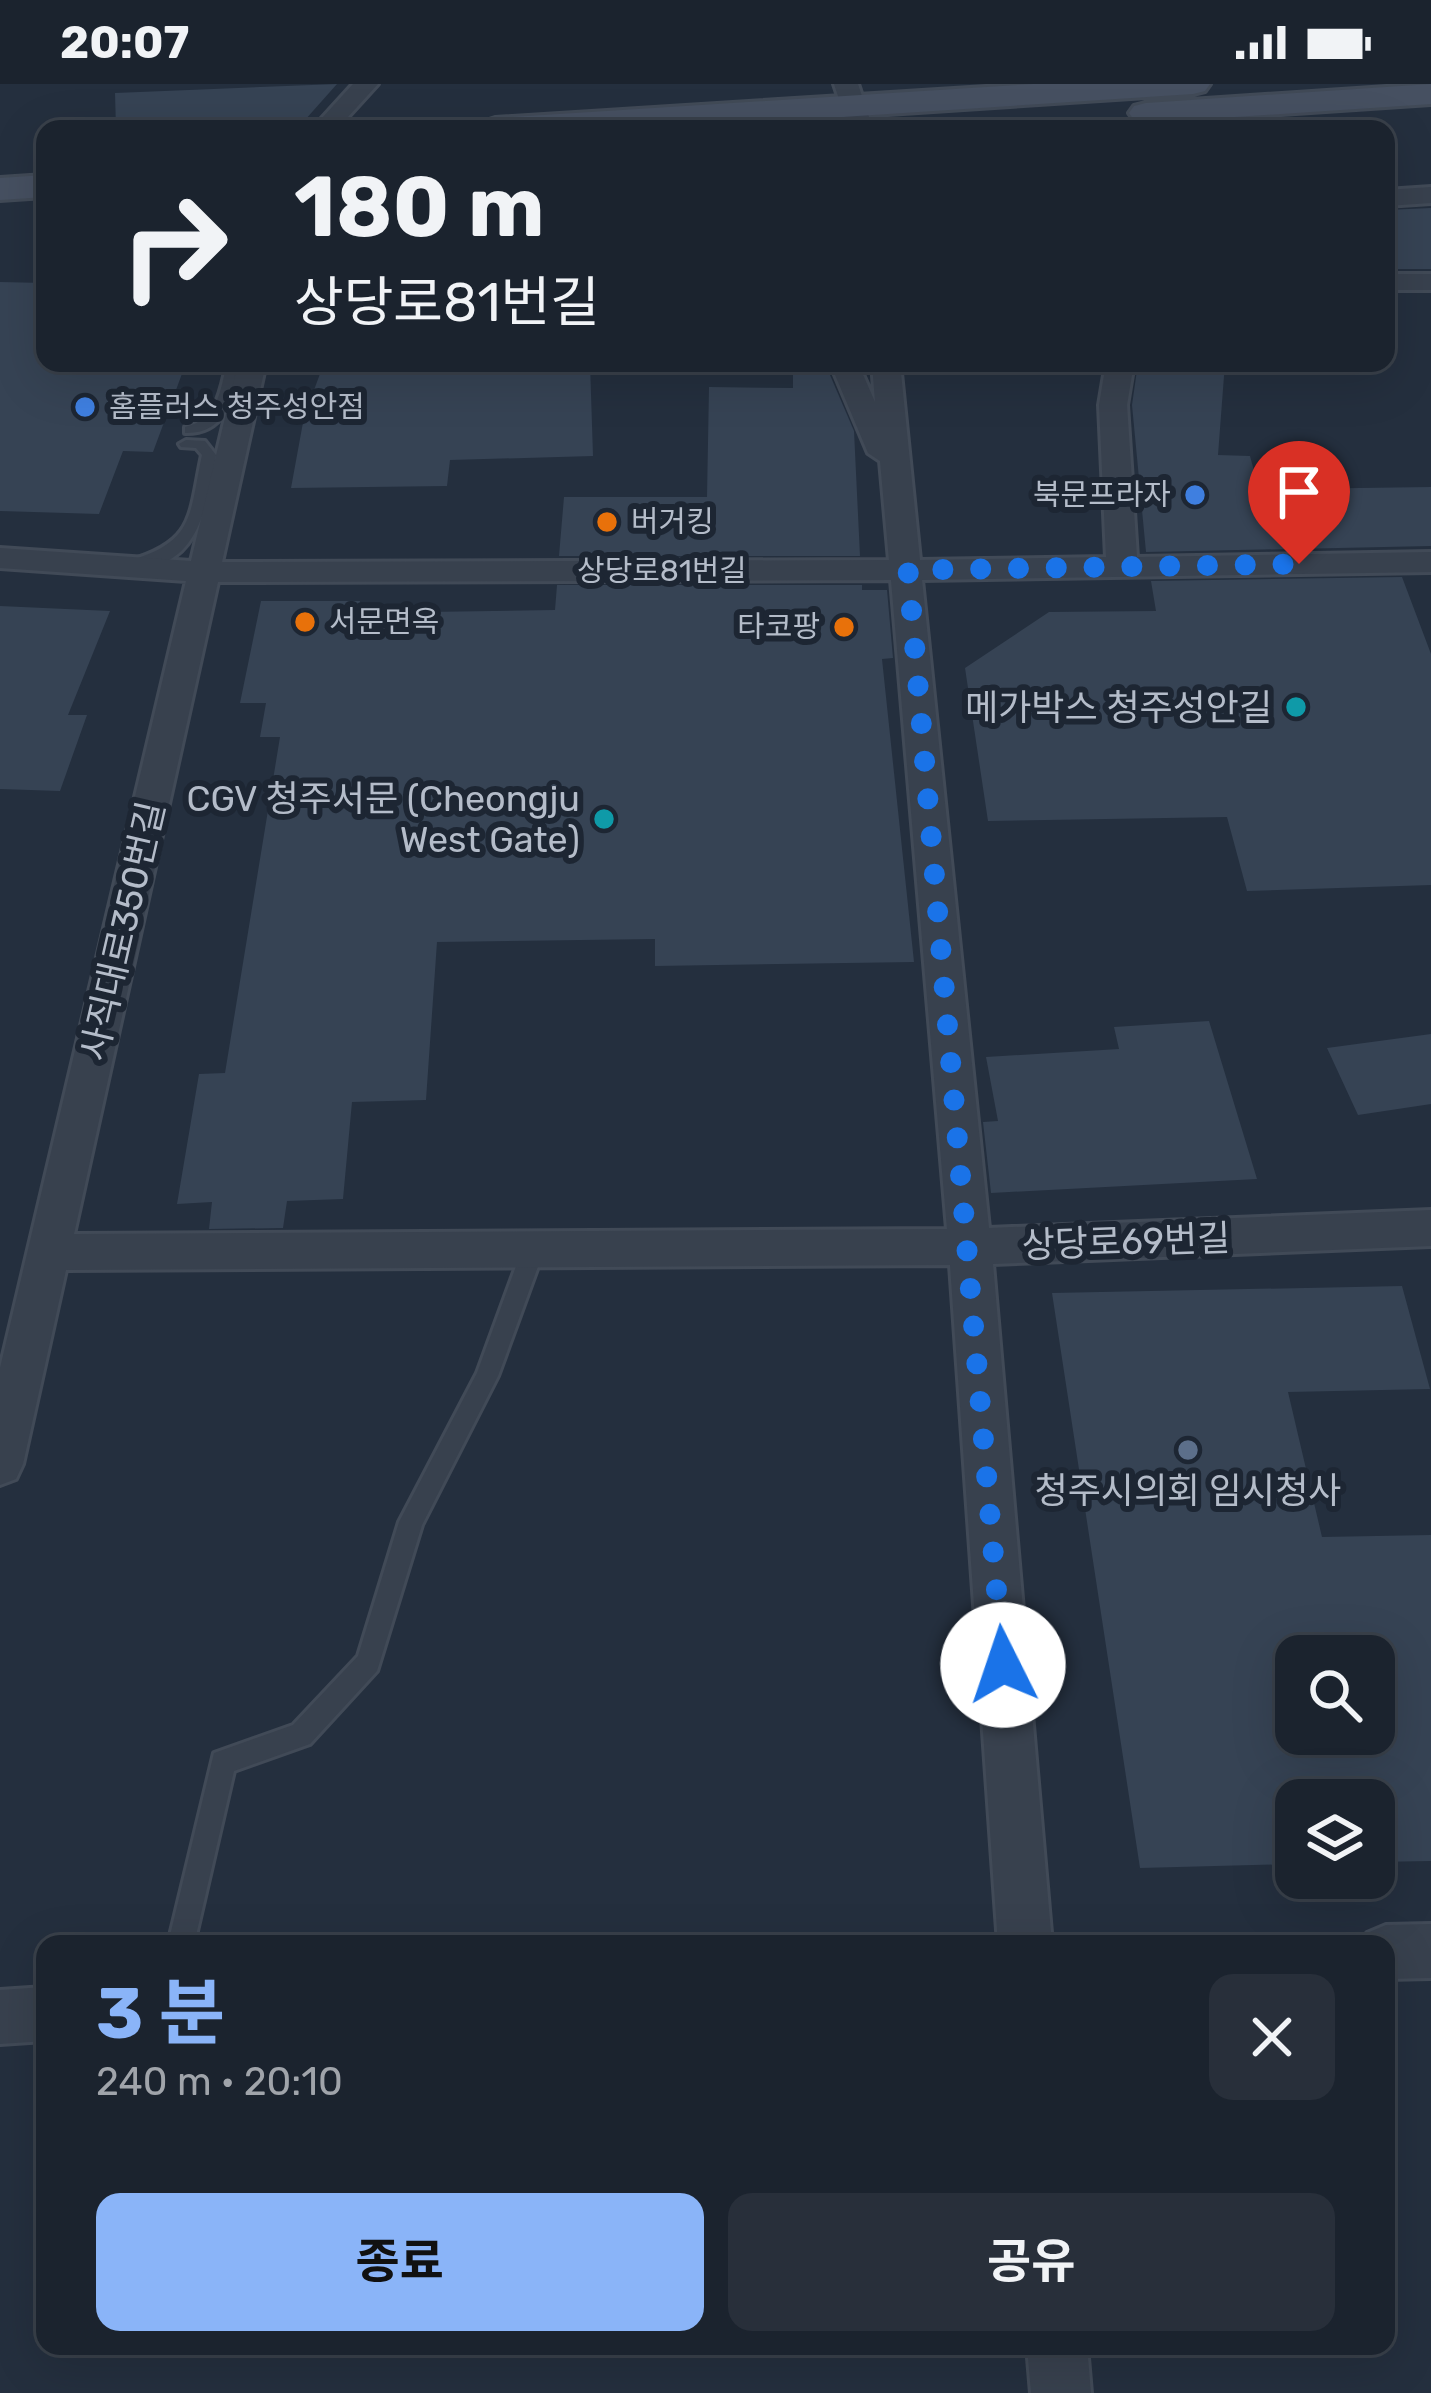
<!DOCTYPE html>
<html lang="ko">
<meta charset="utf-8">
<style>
body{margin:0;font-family:Rubik,"Noto Sans KR",sans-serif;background:#282f3a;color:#f1f3f6;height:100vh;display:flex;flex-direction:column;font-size:45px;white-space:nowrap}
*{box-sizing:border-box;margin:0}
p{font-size:39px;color:#a0a4aa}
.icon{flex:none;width:66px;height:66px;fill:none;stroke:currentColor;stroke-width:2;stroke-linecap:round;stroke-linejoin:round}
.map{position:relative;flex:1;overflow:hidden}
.panel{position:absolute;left:36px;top:1851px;width:1359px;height:420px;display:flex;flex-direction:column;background:#1b232e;border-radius:24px;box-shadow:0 12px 48px #0002,0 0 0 3px #39404a}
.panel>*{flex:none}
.top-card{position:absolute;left:36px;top:36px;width:1359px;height:252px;border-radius:24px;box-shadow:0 12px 48px #0002,0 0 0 3px #39404a;background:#1b232e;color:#f1f3f6;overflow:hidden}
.controls{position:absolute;left:1275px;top:1551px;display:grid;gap:24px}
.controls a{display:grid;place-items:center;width:120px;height:120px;border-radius:24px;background:#1b232e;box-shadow:0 12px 48px #0002,0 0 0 3px #39404a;font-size:60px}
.pin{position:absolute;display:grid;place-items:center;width:102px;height:102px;color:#fff;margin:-123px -51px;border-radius:50% 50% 50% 0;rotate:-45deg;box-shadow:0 0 12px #0007}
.pin .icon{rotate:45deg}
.me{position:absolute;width:132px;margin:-66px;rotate:356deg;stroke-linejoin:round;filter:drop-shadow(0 0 9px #0008)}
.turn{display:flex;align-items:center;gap:42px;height:252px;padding:0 60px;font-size:54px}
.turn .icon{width:156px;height:156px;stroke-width:2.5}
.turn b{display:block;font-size:84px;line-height:102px}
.round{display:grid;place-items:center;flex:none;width:126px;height:126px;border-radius:24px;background:#282f3a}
.summary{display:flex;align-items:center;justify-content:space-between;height:204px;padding:0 60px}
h1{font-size:72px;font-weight:700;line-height:90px;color:#8ab4f8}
.action{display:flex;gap:24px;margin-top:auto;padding:24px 60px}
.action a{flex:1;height:138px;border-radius:24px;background:#8ab4f8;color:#111;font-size:48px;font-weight:700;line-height:138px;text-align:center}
.action a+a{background:#282f3a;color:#f1f3f6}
.status{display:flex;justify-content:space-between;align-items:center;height:84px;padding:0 60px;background:#1b232e;direction:ltr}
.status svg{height:33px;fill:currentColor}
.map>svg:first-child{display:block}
</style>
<div class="status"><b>20:07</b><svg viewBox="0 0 49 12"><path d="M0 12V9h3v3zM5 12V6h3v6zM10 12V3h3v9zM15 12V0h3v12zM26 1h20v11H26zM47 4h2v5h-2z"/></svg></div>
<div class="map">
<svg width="1431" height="2309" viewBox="0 0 1431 2309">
<rect width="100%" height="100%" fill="#242f3e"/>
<path fill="#364354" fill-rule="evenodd" d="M337,0L297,45H116L115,9Z
M1431,124V185H1386V126Z
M0,198L45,199V279H186L153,368L123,367L99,430L0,427Z
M324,279H590L593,372L450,376L447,402L291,404L304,333Z
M1138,279H1225L1218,371L1250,372L1256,394H1288L1290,405L1431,403V462L1146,468L1132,321Z
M793,291H830L854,347L860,472H559L564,413H707L709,303L793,304Z
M1402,493L1431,570V801L1247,807L1227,733L988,737L965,584L1049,528L1156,527L1151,497Z
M557,501H862V506H887L893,574L882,575L914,878L655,882V855L437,858L426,1016L352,1018L343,1115L287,1117L283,1144L209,1145L212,1118L177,1120L199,990L225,989L280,653H260L266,619H240L261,517H360L358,529L555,526Z
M0,522L110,527L68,631H87L60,707L0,705Z
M1209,937L1257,1095L991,1109L983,1038L998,1037L986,973L1119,965L1114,943Z
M1431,950V1020L1358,1031L1327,964Z
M1402,1202L1430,1305L1288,1308L1322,1453L1431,1451V1777L1374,1778V1716H1296V1780L1140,1784L1052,1209ZM1296,1572H1374V1650H1296Z"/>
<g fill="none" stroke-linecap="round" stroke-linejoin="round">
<defs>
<path id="lane" d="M227,279H241C233,313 227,350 185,349V343C218,335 220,308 227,279Z
M186,356L205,357L216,371C206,424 199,487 128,485V477C195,458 189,432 202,371L196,364L181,363L179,360Z
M533,1157L540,1160L544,1166L498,1292L422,1441L377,1587L310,1660L234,1687L194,1860H168L214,1669L293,1641L358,1572L399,1438L477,1289L522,1166L526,1160Z"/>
<path id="street" d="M353,0H378L337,45H312Z
M834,0H858L873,45H849Z
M1431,103V119L1386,122V106Z
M1386,190H1431V206H1386Z
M238,279H266L222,478L889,476L880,377L868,369L830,279H858L875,318L872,279H900L920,476L1106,473L1099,321L1106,279H1134L1127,321L1137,473L1431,468V488L922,496L989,1144L1431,1126V1162L993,1180L1052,1860H998L950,1181L66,1186L23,1380L16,1395L0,1401V1284L186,497L0,484V464L191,477ZM891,496L947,1145L74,1150L218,498Z
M1431,1840V1894L1386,1895V1860H1363L1367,1849L1386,1841Z
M45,1903V1957L0,1960V1906Z
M1027,2262H1087L1091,2309H1031Z"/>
<path id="secondary" d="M1033,0H1210L1205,7L1193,10L657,45H477L483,38L495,34Z
M1431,0V20L1146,39L1134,36L1129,29L1134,22L1146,19Z
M45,91V113L0,116V94Z"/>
</defs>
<use href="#lane" stroke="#414a57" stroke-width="6"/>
<use href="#street" stroke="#414a57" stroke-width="6"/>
<use href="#secondary" stroke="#414a57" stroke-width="6"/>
<use href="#lane" fill="#38414e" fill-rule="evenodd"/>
<use href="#street" fill="#38414e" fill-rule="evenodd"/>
<use href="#secondary" fill="#465061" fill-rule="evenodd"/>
</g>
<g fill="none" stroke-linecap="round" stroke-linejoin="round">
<path stroke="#1a73e8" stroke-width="21" stroke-dasharray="0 37.8" d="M1003,1581L908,486L1299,480"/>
</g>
<g fill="#3f7fe0" stroke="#1d2633" stroke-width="4.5">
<circle cx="85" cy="323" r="12"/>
<circle cx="1195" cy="411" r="12"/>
</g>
<g fill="#e8710a" stroke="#1d2633" stroke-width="4.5">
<circle cx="607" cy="438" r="12"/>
<circle cx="305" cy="538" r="12"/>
<circle cx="844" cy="543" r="12"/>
</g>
<g fill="#0f9aa8" stroke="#1d2633" stroke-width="4.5">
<circle cx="1296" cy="623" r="12"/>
<circle cx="604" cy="735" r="12"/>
</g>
<circle fill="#5c6f8a" stroke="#1d2633" stroke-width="4.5" cx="1188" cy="1366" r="12"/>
<g text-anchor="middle" stroke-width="12" stroke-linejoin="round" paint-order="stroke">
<g font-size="30" fill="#b4bcc9" stroke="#1d2633" text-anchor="start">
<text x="109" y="333">홈플러스 청주성안점</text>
<text x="1171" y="421" text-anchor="end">북문프라자</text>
<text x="631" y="448">버거킹</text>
<text x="329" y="548">서문면옥</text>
<text x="820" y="553" text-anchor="end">타코팡</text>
</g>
<g font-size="30" fill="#b4bcc9" stroke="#1d2633">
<text x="662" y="497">상당로81번길</text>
</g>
<g font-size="36" fill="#b4bcc9" stroke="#1d2633" text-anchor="end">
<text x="1272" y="636">메가박스 청주성안길</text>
<text x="580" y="727">CGV 청주서문 (Cheongju<tspan x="580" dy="41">West Gate)</tspan></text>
<text x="1188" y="1419" text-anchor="middle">청주시의회 임시청사</text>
</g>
<g font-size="36" fill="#b4bcc9" stroke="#1d2633">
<text transform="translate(122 847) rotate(-77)" y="13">사직대로350번길</text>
<text transform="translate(1126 1157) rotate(-2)" y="13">상당로69번길</text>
</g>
</g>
</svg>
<div class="controls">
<a><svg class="icon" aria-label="search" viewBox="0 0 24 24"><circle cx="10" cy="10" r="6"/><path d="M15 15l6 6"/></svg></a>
<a><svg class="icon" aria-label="layers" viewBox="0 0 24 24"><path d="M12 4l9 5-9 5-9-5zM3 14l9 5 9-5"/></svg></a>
</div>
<div class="pin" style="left:1299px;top:480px;background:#d93025"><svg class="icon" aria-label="arrive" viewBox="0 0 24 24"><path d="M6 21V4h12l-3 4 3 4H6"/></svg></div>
<svg class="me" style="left:1003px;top:1581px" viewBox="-20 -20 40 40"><circle r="19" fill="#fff"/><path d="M0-13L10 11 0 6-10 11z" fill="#1a73e8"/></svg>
<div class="top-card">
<div class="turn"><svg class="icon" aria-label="right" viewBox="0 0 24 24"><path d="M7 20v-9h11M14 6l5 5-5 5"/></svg><div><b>180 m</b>상당로81번길</div></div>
</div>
<section class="panel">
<div class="summary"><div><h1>3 분</h1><p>240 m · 20:10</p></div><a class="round"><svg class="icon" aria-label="close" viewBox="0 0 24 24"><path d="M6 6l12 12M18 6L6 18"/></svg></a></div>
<div class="action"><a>종료</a><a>공유</a></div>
</section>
</div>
